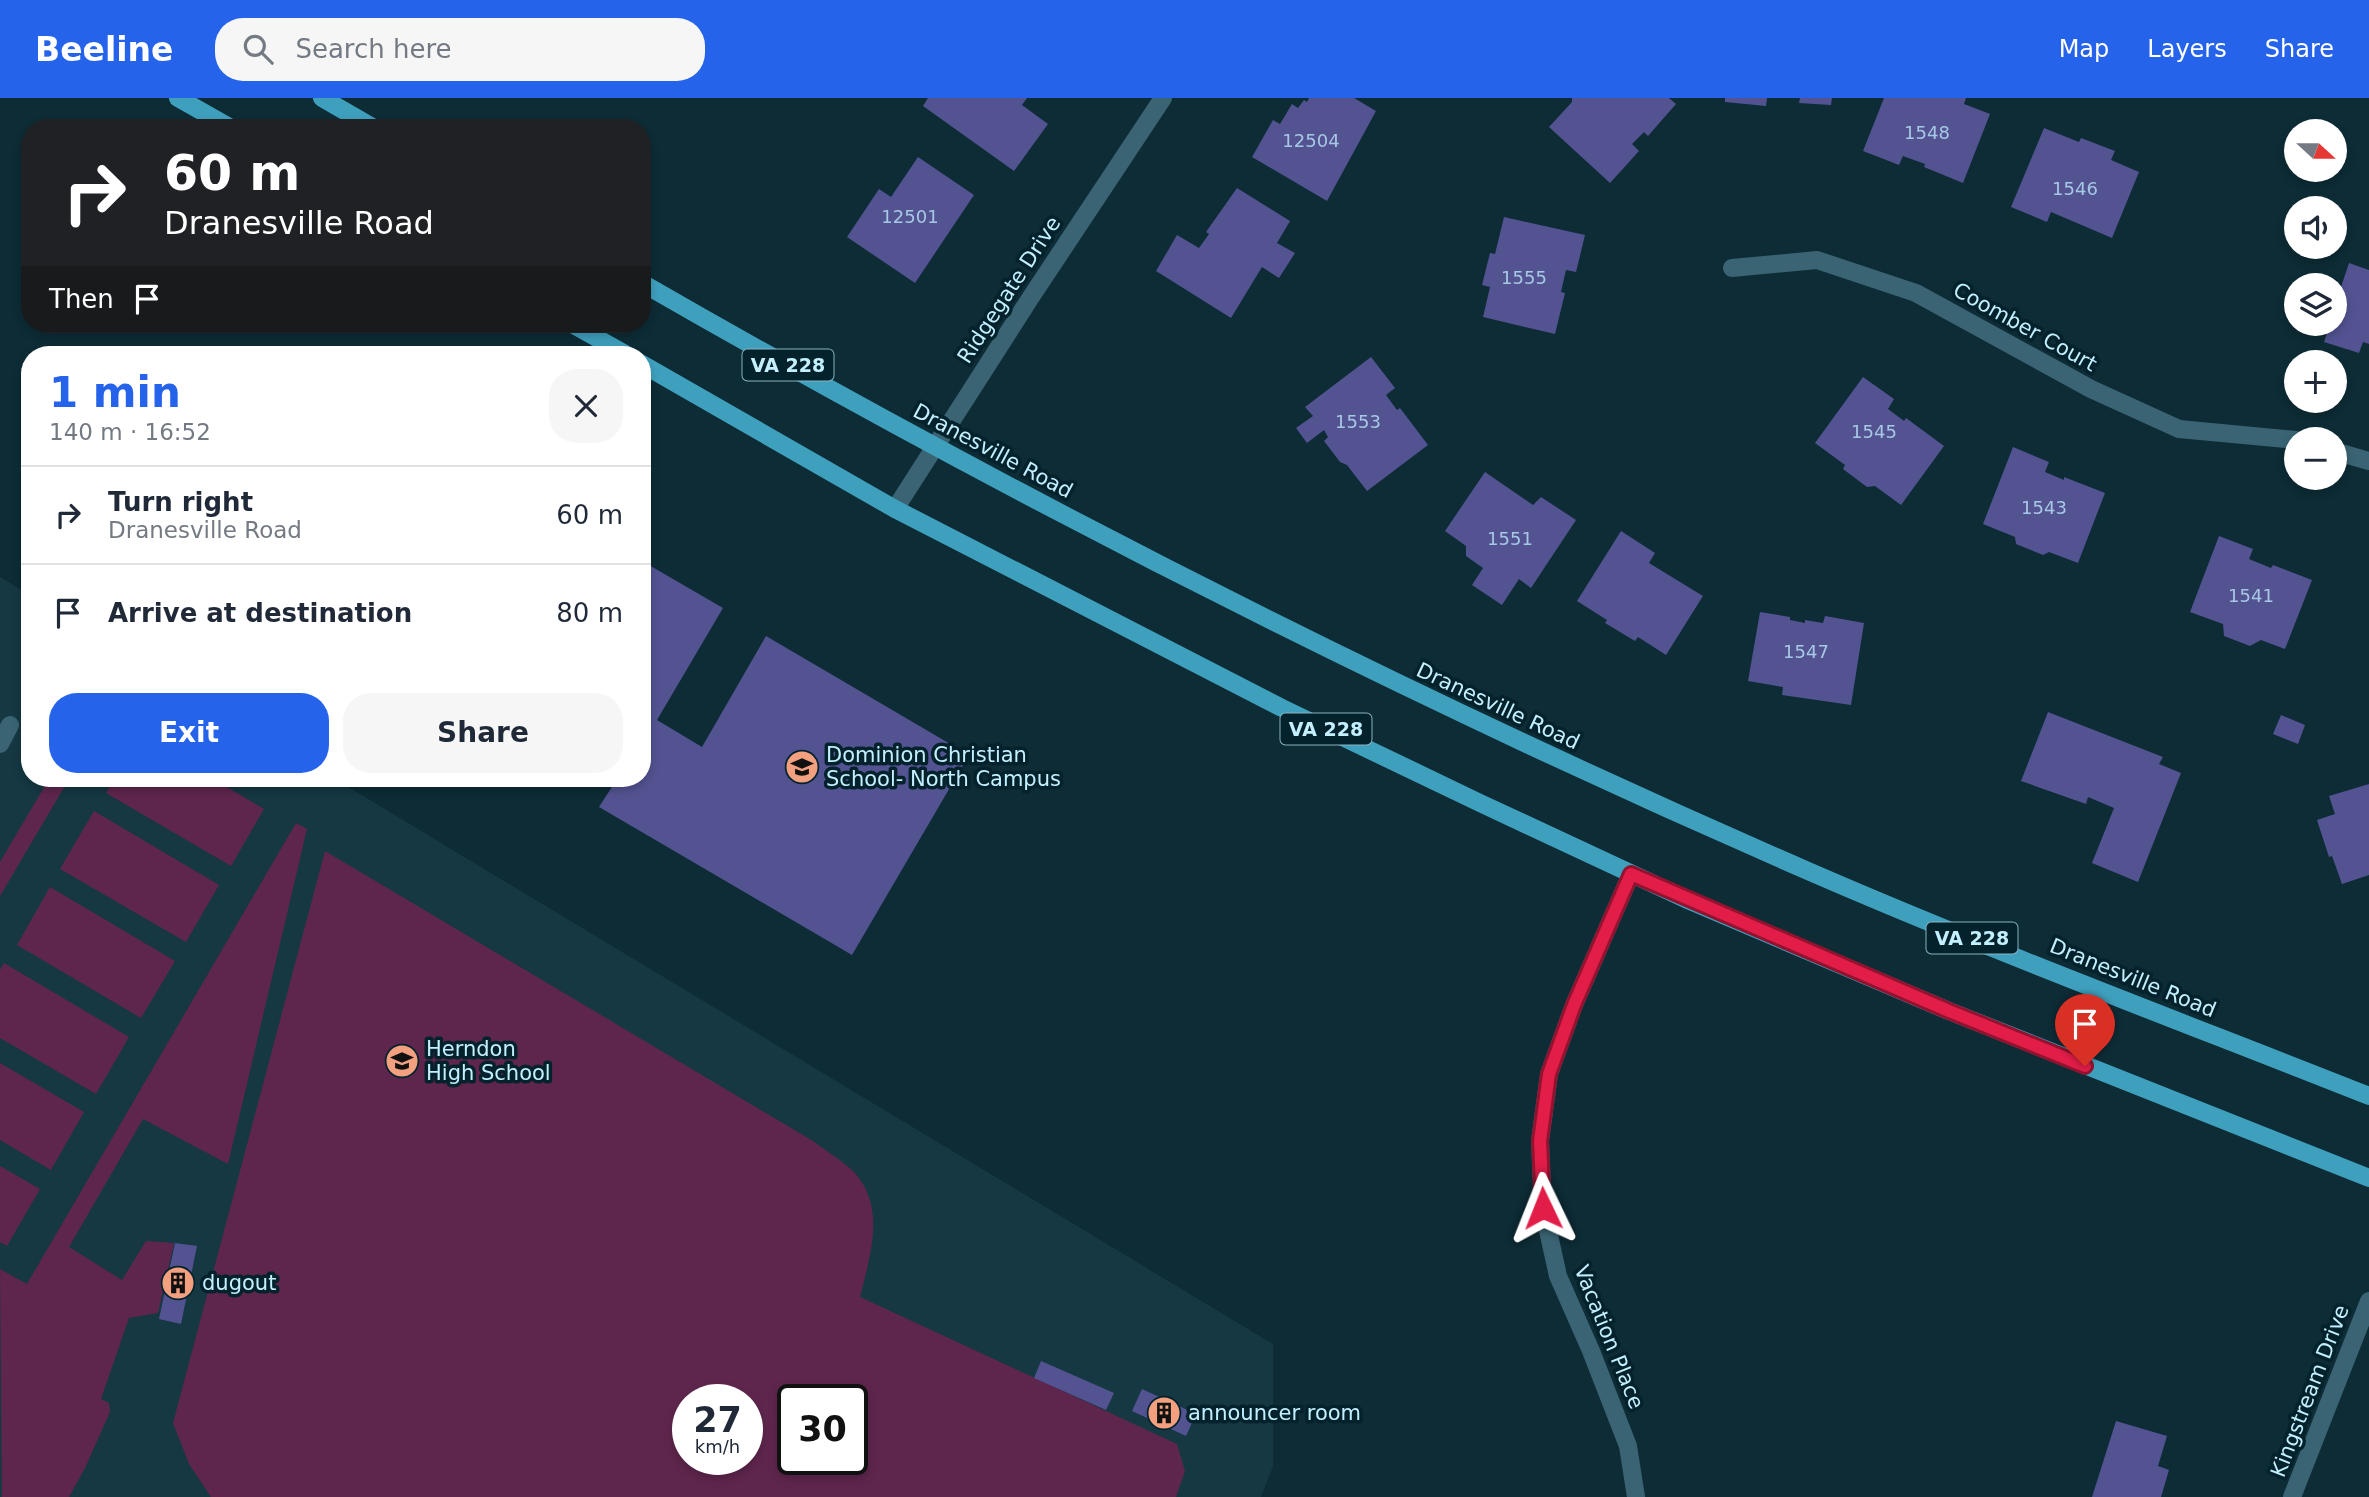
<!DOCTYPE html>
<meta charset="utf-8">
<style>
body{margin:0;font-family:"DejaVu Sans",sans-serif;background:#f6f6f7;color:#1f2937;height:100vh;display:flex;flex-direction:column;font-size:26px;white-space:nowrap}
*{box-sizing:border-box;margin:0}
p{font-size:23px;color:#747a83}
.icon{flex:none;width:38px;height:38px;fill:none;stroke:currentColor;stroke-width:2;stroke-linecap:round;stroke-linejoin:round}
.map{position:relative;flex:1;overflow:hidden}
.sheet{position:absolute;left:21px;top:248px;width:630px;height:441px;display:flex;flex-direction:column;background:#fff;border-radius:28px;box-shadow:0 4px 10px #0003}
.sheet>*{flex:none}
.banner{position:absolute;left:21px;top:21px;width:630px;height:214px;border-radius:28px;box-shadow:0 4px 10px #0003;background:#202124;color:#fff;overflow:hidden}
.needle{width:46px;rotate:111deg}
.buttons{position:absolute;left:2284px;top:21px;display:grid;gap:14px}
.buttons a{display:grid;place-items:center;width:63px;height:63px;border-radius:50%;background:#fff;box-shadow:0 4px 10px #0003;font-size:35px}
.speed{position:absolute;left:672px;top:1286px;display:flex;gap:14px;font-size:35px;font-weight:700;text-align:center}
.speed>*{display:grid;place-content:center;width:91px;height:91px;border-radius:50%;background:#fff;box-shadow:0 4px 10px #0003;line-height:1}
.speed small{font-size:18px;font-weight:400}
.speed .limit{border:4px solid #111;border-radius:10px;background:#fff;color:#111}
.pin{position:absolute;display:grid;place-items:center;width:60px;height:60px;color:#fff;margin:-72px -30px;border-radius:50% 50% 50% 0;rotate:-45deg;box-shadow:0 0 7px #0007}
.pin .icon{rotate:45deg}
.me{position:absolute;width:77px;margin:-38px;rotate:358deg;stroke-linejoin:round;filter:drop-shadow(0 0 5px #0008)}
.turn{display:flex;align-items:center;gap:24px;height:147px;padding:0 28px;font-size:32px}
.turn .icon{width:91px;height:91px;stroke-width:2.5}
.turn b{display:block;font-size:49px;line-height:60px}
.then{display:flex;align-items:center;height:66px;padding:0 28px;background:#0003;gap:14px;font-size:26px}
.round{display:grid;place-items:center;flex:none;width:74px;height:74px;border-radius:28px;background:#f6f6f7}
.head{display:flex;align-items:center;justify-content:space-between;height:119px;padding:0 28px}
h1{font-size:42px;font-weight:600;line-height:52px;color:#2563eb}
.cta{display:flex;gap:14px;margin-top:auto;padding:14px 28px}
.cta a{flex:1;height:80px;border-radius:28px;background:#2563eb;color:#fff;font-size:28px;font-weight:600;line-height:80px;text-align:center}
.cta a+a{background:#f6f6f7;color:#1f2937}
ul{padding:0;list-style:none}
li{display:flex;align-items:center;gap:21px;height:98px;padding:0 28px;border-top:2px solid #e0e1e3}
li div{flex:1}
li b{display:block;font-size:26px}
li em{font-style:normal}
header{display:flex;align-items:center;gap:42px;box-sizing:border-box;height:98px;padding:0 35px;background:#2563eb;color:#fff}
header strong{font-size:33px}
nav{display:flex;gap:38px;margin-inline-start:auto;font-size:24px}
.search{width:490px;height:63px;background:#f6f6f7;display:flex;align-items:center;gap:18px;box-sizing:border-box;padding:0 24px;border-radius:28px;color:#747a83;font-size:26px}
.map>svg:first-child{display:block}
</style>
<header>
<strong>Beeline</strong>
<div class="search"><svg class="icon" aria-label="search" viewBox="0 0 24 24"><circle cx="10" cy="10" r="6"/><path d="M15 15l6 6"/></svg>Search here</div>
<nav><a>Map</a><a>Layers</a><a>Share</a></nav>
</header>
<div class="map">
<svg width="2369" height="1399" viewBox="0 0 2369 1399">
<rect width="100%" height="100%" fill="#0d2c36"/>
<path fill="#153843" fill-rule="evenodd" d="M0,479L30,497V681H335L1273,1246V1368L1261,1399H0ZM688,1302H747V1362H688ZM793,1302H852V1362H793Z"/>
<path fill="#5f264d" fill-rule="evenodd" d="M49,681H69L0,798V764Z
M114,681H213L264,711L231,768L106,695Z
M94,713L219,787L186,844L60,771Z
M296,725L307,731L228,1066L143,1021L69,1149L122,1182L146,1143L174,1145L158,1215L129,1220L101,1301L109,1305L110,1314L85,1370L69,1399H2L0,1171L27,1186Z
M325,753L813,1043C826,1053 841,1062 853,1073C887,1108 870,1158 860,1199L1177,1346L1185,1373L1176,1399H211L189,1366L173,1325ZM688,1302H747V1362H688ZM793,1302H852V1362H793Z
M50,789L175,863L141,920L17,847Z
M4,865L129,939L96,996L0,940V872Z
M0,965L84,1014L51,1072L0,1042Z
M0,1068L40,1091L7,1148L0,1144Z"/>
<path fill="#535392" d="M928,0H1027L1022,7L1048,26L1014,73L923,8Z
M1309,0H1354L1376,13L1327,103L1252,59L1273,22L1280,26L1292,6L1298,10L1304,2L1307,4Z
M1572,0H1669L1676,6L1648,38L1644,34L1632,46L1639,53L1610,85L1549,29L1572,4Z
M1725,0H1767L1766,8L1725,4Z
M1800,0H1832L1831,7L1799,5Z
M1884,0H1966L1964,6L1990,16L1963,85L1924,69L1925,66L1903,58L1899,67L1863,53Z
M2044,30L2079,44L2081,40L2115,53L2111,62L2139,74L2112,140L2051,114L2047,124L2011,109Z
M918,59L974,97L915,185L847,139L879,91L891,99Z
M1237,90L1290,123L1277,145L1295,155L1279,180L1262,169L1231,220L1156,173L1177,137L1199,150L1209,136L1206,134Z
M1504,119L1585,137L1576,174L1566,172L1561,194L1565,195L1555,236L1483,219L1490,189L1482,187L1490,155L1495,156Z
M2349,165L2369,172V246L2363,244L2359,255L2324,244L2330,226H2334V210Z
M1371,259L1395,290L1386,297L1397,312L1400,310L1428,347L1367,393L1347,367L1340,364L1324,343L1328,339L1324,332L1307,345L1296,330L1313,318L1305,309Z
M1863,279L1894,301L1888,311L1904,323L1906,320L1944,348L1901,407L1875,388L1867,389L1843,371L1845,367L1815,345Z
M2013,349L2049,364L2045,374L2064,382V379L2105,395L2078,465L2049,454L2043,457L2016,446L2015,439L1983,426Z
M1485,374L1533,407L1541,399L1576,422L1531,490L1519,481L1502,507L1472,487L1483,470L1466,458V448L1445,433Z
M1621,433L1655,455L1649,465L1703,498L1666,557L1638,539L1635,543L1605,525L1607,522L1577,503Z
M2219,438L2253,451L2249,461L2271,470L2273,467L2312,482L2285,551L2261,542L2250,548L2224,538L2223,526L2190,514Z
M642,463L723,510L657,622L702,649L766,538L969,657L852,857L599,709L617,681H642Z
M1760,514L1790,519V522L1805,525V522L1823,525L1825,518L1864,525L1851,607L1782,597L1783,589L1748,583Z
M2048,614L2163,659L2159,666L2181,675L2138,784L2092,765L2114,710L2088,699L2086,706L2021,683Z
M2281,617L2305,627L2298,646L2273,636Z
M2369,686V777L2342,786L2332,758L2329,759L2317,722L2335,716L2329,698Z
M175,1145L197,1148L181,1226L159,1221Z
M1041,1263L1114,1295L1106,1312L1034,1280Z
M1142,1291L1196,1316L1186,1338L1132,1313Z
M2116,1323L2167,1338L2158,1368L2169,1372L2161,1399H2092Z"/>
<g fill="none" stroke-linecap="round" stroke-linejoin="round">
<path stroke="#3a6473" stroke-width="18" d="M0,646L10,627"/>
<path stroke="#3a6473" stroke-width="18" d="M1732,170L1817,162L1916,195L2091,291L2179,331L2296,342
M2334,353L2369,363
M895,411L1031,199L1163,0
M1631,776L1574,907L1549,976L1540,1043L1543,1110L1558,1178L1591,1253L1628,1348L1636,1399
M2292,1399L2369,1203"/>
<path stroke="#3fa0be" stroke-width="18" d="M178,0L231,30
M322,0L374,30
M642,185C1019,402 1408,599 1808,773C1992,853 2182,924 2369,998
M572,226L627,257
M642,266L895,411L1282,610L1480,705L1690,803L1949,913L2369,1080"/>
</g>
<g fill="none" stroke-linecap="round" stroke-linejoin="round">
<defs>
<path id="route" d="M1543,1110L1540,1043L1549,976L1574,907L1631,776L1949,913L2085,968"/>
</defs>
<use href="#route" stroke="#92132f" stroke-width="18"/>
<use href="#route" stroke="#e11d48" stroke-width="12"/>
</g>
<defs>
<symbol id="school-disc" viewBox="-11 -11 22 22"><circle r="9.5" fill="#f2a080" stroke="#03222c"/><path d="M0-5L7-2L0 1L-7-2ZM-4 1L0 2.5L4 1V4Q0 6-4 4Z" fill="#111"/></symbol>
<symbol id="building-disc" viewBox="-11 -11 22 22"><circle r="9.5" fill="#f2a080" stroke="#03222c"/><path d="M-4-6H4V6H1V3H-1V6H-4ZM-2.5-4.3h1.7v1.8h-1.7ZM.8-4.3h1.7v1.8H.8ZM-2.5-1h1.7V.8h-1.7ZM.8-1h1.7V.8H.8Z" fill="#111"/></symbol>
</defs>
<g fill-rule="evenodd">
<use href="#school-disc" x="783" y="650" width="38" height="38"/>
<use href="#school-disc" x="383" y="944" width="38" height="38"/>
<use href="#building-disc" x="159" y="1166" width="38" height="38"/>
<use href="#building-disc" x="1145" y="1296" width="38" height="38"/>
</g>
<g text-anchor="middle" stroke-width="7" stroke-linejoin="round" paint-order="stroke">
<g font-size="18" fill="#a7c8e4">
<text x="1927" y="41">1548</text>
<text x="1311" y="49">12504</text>
<text x="2075" y="97">1546</text>
<text x="910" y="125">12501</text>
<text x="1524" y="186">1555</text>
<text x="1358" y="330">1553</text>
<text x="1874" y="340">1545</text>
<text x="2044" y="416">1543</text>
<text x="1510" y="447">1551</text>
<text x="2251" y="504">1541</text>
<text x="1806" y="560">1547</text>
</g>
<g fill="#03222c" stroke="#89b2c0" stroke-width="2">
<rect x="742.5" y="251.5" width="91" height="31" rx="5"/>
<rect x="1280.5" y="615.5" width="91" height="31" rx="5"/>
<rect x="1926.5" y="824.5" width="91" height="31" rx="5"/>
</g>
<g font-size="19" font-weight="bold" fill="#c3efff">
<text x="788" y="274">VA 228</text>
<text x="1326" y="638">VA 228</text>
<text x="1972" y="847">VA 228</text>
</g>
<g font-size="21" fill="#c3efff" stroke="#03222c">
<text transform="translate(1009 192) rotate(-57)" y="7">Ridgegate Drive</text>
<text transform="translate(2025 229) rotate(29)" y="7">Coomber Court</text>
<text transform="translate(993 353) rotate(28)" y="7">Dranesville Road</text>
<text transform="translate(1498 608) rotate(25)" y="7">Dranesville Road</text>
<text transform="translate(2133 880) rotate(22)" y="7">Dranesville Road</text>
<text transform="translate(1609 1239) rotate(68)" y="7">Vacation Place</text>
<text transform="translate(2310 1293) rotate(-69)" y="7">Kingstream Drive</text>
</g>
<g font-size="21" fill="#c3efff" stroke="#03222c" text-anchor="start">
<text x="826" y="664">Dominion Christian<tspan x="826" dy="24">School- North Campus</tspan></text>
<text x="426" y="958">Herndon<tspan x="426" dy="24">High School</tspan></text>
<text x="202" y="1192">dugout</text>
<text x="1188" y="1322">announcer room</text>
</g>
</g>
</svg>
<div class="buttons">
<a><svg class="needle" viewBox="-14 -14 28 28"><path d="M0-13l5 13h-10z" fill="#e53935"/><path d="M0 13l5-13h-10z" fill="#747a83"/></svg></a>
<a><svg class="icon" aria-label="sound" viewBox="0 0 24 24"><path d="M4 9h4l5-4v14l-5-4H4zM17 9q2 3 0 6"/></svg></a>
<a><svg class="icon" aria-label="layers" viewBox="0 0 24 24"><path d="M12 4l9 5-9 5-9-5zM3 14l9 5 9-5"/></svg></a>
<a>+</a>
<a>−</a>
</div>
<div class="speed"><div>27<small>km/h</small></div><div class="limit">30</div></div>
<div class="pin" style="left:2085px;top:968px;background:#d93025"><svg class="icon" aria-label="arrive" viewBox="0 0 24 24"><path d="M6 21V4h12l-3 4 3 4H6"/></svg></div>
<svg class="me" style="left:1543px;top:1110px" viewBox="-20 -20 40 40"><path d="M0-17L14 15 0 8-14 15z" fill="#e11d48" stroke="#fff" stroke-width="4"/></svg>
<div class="banner">
<div class="turn"><svg class="icon" aria-label="right" viewBox="0 0 24 24"><path d="M7 20v-9h11M14 6l5 5-5 5"/></svg><div><b>60 m</b>Dranesville Road</div></div>
<div class="then">Then<svg class="icon" aria-label="arrive" viewBox="0 0 24 24"><path d="M6 21V4h12l-3 4 3 4H6"/></svg></div>
</div>
<section class="sheet">
<div class="head"><div><h1>1 min</h1><p>140 m · 16:52</p></div><a class="round"><svg class="icon" aria-label="close" viewBox="0 0 24 24"><path d="M6 6l12 12M18 6L6 18"/></svg></a></div>
<ul>
<li><svg class="icon" aria-label="right" viewBox="0 0 24 24"><path d="M7 20v-9h11M14 6l5 5-5 5"/></svg><div><b>Turn right</b><p>Dranesville Road</p></div><em>60 m</em></li>
<li><svg class="icon" aria-label="arrive" viewBox="0 0 24 24"><path d="M6 21V4h12l-3 4 3 4H6"/></svg><div><b>Arrive at destination</b></div><em>80 m</em></li>
</ul>
<div class="cta"><a>Exit</a><a>Share</a></div>
</section>
</div>
